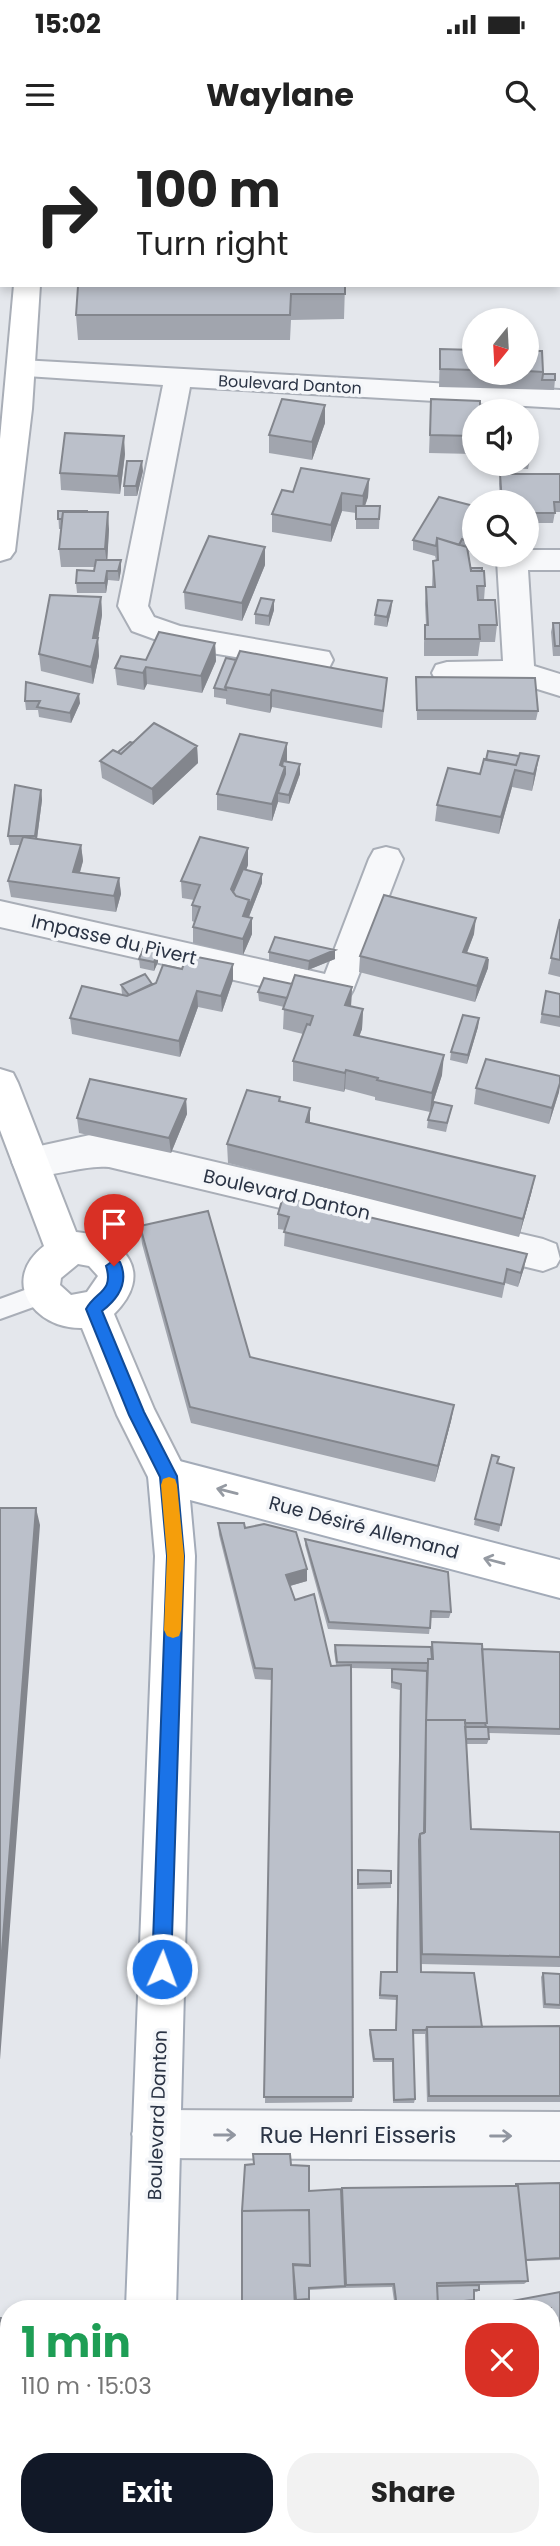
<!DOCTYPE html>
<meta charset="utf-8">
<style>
body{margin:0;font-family:Poppins,sans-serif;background:#f2f2f2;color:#222;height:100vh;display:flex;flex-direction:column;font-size:26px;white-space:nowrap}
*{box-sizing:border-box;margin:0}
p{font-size:23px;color:#767676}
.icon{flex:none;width:38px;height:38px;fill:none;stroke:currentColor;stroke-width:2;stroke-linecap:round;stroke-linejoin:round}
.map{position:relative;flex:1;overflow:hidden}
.details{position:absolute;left:0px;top:2160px;width:560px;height:247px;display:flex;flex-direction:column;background:#fff;border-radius:28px 28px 0 0;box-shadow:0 4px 10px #0003}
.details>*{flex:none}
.hud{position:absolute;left:0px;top:0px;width:560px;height:147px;box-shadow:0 4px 10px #0003;background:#fff;color:#222;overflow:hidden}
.needle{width:46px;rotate:198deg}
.buttons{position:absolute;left:462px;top:168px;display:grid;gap:14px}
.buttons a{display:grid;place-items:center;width:77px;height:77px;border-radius:50%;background:#fff;box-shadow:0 4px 10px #0003;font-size:35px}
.pin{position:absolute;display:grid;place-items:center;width:60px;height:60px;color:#fff;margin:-72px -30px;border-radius:50% 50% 50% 0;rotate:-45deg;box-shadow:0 0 7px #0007}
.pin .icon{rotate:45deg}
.me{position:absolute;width:77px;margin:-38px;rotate:2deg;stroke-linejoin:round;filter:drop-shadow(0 0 5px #0008)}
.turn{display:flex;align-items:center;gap:24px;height:147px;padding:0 21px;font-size:32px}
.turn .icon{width:91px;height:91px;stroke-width:2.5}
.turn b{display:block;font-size:49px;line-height:60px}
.round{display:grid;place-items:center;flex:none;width:74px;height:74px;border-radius:28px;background:#f2f2f2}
.overview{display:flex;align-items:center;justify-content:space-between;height:119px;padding:0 21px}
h1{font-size:42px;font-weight:700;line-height:52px;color:#1e9e55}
.primary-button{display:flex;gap:14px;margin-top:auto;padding:14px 21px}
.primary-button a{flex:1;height:80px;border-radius:28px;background:#111827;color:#fff;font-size:28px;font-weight:700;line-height:80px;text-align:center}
.primary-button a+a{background:#f2f2f2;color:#222}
.status{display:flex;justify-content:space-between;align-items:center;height:49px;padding:0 35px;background:#fff;direction:ltr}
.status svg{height:19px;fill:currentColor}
header{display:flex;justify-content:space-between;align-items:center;height:91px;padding:0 21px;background:#fff;font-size:32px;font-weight:700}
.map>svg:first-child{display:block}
</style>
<div class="status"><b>15:02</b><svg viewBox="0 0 49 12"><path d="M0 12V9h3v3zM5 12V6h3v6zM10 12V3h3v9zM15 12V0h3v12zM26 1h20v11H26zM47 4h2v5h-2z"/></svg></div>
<header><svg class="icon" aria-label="menu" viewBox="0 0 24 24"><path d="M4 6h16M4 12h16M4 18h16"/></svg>Waylane<svg class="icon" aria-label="search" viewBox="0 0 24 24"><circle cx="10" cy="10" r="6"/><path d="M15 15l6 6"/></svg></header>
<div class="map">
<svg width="560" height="2406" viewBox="0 0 560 2406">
<rect width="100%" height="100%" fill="#e4e7ec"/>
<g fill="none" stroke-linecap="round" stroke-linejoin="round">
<defs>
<path id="service" d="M44,1143L53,1146L56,1153L53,1160L0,1179V1159Z"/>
<path id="minor" d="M21,220L560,250V268L190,247L148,466L154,477L180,486L329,512L333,520L329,528L318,531L176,507L132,491L118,466L163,245L11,235L7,229L11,223Z
M527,410H560V430H528L534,526L560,534V556L518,543L447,544L436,541L432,533L436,525L447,522L503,521L497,420L500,415H527Z
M386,707L398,710L403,719L353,850L348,859L336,863L0,787V761L325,834L369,719L374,710Z
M90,995L109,997L543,1099L556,1104L560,1119L556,1126L543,1131L109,1027C79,1024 46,1042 17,1033L12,1022L17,1011Z
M156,1970L560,1972V2020L156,2018L139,2011L132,1994L139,1977Z"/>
<path id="secondary" d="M30,0H56V2H30Z
M14,145H40L32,269L15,411L10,418L0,421V299Z
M0,929L13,933L18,943L76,1092C126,1096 155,1134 114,1174L154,1269L188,1336L182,1349L168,1354L154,1349L117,1275L82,1188C33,1189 0,1140 44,1106L0,990ZM78,1124L89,1126L98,1136L87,1152L71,1155L60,1145L61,1138Z"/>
<path id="primary" d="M168,1318L560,1420V1458L190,1360L195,1416L176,2168H126L155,1416L148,1336L154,1323Z
M118,2398H170V2406H118Z"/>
</defs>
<use href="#service" stroke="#a9aeb7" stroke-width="4"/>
<use href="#minor" stroke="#a9aeb7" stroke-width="4"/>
<use href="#secondary" stroke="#a9aeb7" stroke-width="4"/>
<use href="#primary" stroke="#a3abb8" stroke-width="4"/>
<use href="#service" fill="#f7f8fa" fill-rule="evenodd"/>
<use href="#minor" fill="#f7f8fa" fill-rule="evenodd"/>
<use href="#secondary" fill="#fff" fill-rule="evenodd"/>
<use href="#primary" fill="#fff" fill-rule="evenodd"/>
</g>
<path fill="#a1a5ae" d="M91,0H139V2H91Z
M478,0H513L478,2Z
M345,145L344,179L291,180L290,200H78L76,175L297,146Z
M440,209L474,210V233H527V211H542L543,234L555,240L554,250L439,247Z
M431,259L474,271V314L429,313Z
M325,265V283L312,320L269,313V295Z
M527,304L530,319L528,329L508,328V324H527Z
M125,314L120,354L61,350L60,333Z
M143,331L137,356H124V346Z
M500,334H560V372H555L553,383H527V362H500L499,344Z
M369,339L368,357L365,366H380L379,389H356V373L342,371L331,402L272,392V374L293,352Z
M474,366V413L468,411L471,428L485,446L484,460L497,485L495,502H480L478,516H424V503L425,485H426L425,464L426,447H432L433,421L436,420L435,416L413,410V400Z
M58,371L109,389L107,420H121V430L119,441L108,440L106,453H77L76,443L94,431L95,427H61L59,409L61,389H59Z
M265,425L242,481L185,469L184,452Z
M101,457L102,475L98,499L99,516L93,544L41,531L39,514Z
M392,461L391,471L387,487L374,485L375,475Z
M274,470L269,486L255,484V474Z
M553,483H560V516H553L551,492Z
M215,503L216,521L202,553L147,544L144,550L117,545L115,528Z
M416,537L538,571L536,580H417Z
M387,538L382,588L272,567L270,573L226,564V559L214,557V548Z
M25,561L80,563L71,583L39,577L38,570H26Z
M133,603L197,606L198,623L153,665L102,638L100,621L118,612Z
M287,603L286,622L300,624V634L289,664L278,662L272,681L217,670V654Z
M519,616H539L536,633L532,651L512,647L499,694L435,681L437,665L480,634Z
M41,650L42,660L37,699L81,705L83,721L80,733L119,738L121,754L116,772L11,757L8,741L20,705H10L8,696Z
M248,725L246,730L262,743L249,777L252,794L243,815L193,803V787L194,782L192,781V765L194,760L182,758L181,741Z
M560,779V837L548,834Z
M474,794L467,813L488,828L475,862L359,832L360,816Z
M269,812L335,819L308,830L269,821Z
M158,813V822L154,831L140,828L139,819Z
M233,840L222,872L198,867L180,917L72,894L70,878L122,854L121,845L152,844Z
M292,844L352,847L351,866L363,869L362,889L359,896L442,935L430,972L375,960V957L345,949L344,952L293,941V921L303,894L283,889L284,867L259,861L258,852Z
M546,851L560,854V887L540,883Z
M479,878L478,887L467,924L450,920L451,912Z
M560,943L559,952L549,984L474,964L476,948Z
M186,959L187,974L171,1013L79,993L77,978Z
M280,961L310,983L535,1036L531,1054L519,1097L228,1023L227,1004Z
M452,966L446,992L427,988L428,980Z
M278,1074L524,1128L518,1147L505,1143L502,1158L284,1106L285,1090L278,1089Z
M140,1086L250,1217L454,1265L451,1281L435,1342L191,1283L142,1104Z
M498,1324L514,1328L499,1392L474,1385L475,1379Z
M218,1383L245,1388L307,1429V1441L290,1446L295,1460L331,1526L336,1525L334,1511L335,1505L431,1507L432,1502L482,1509L560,1512V1595L489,1593V1599L487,1604H466L471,1689L560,1692V1827L420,1824L421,1832L482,1887L560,1886V1962H427L425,1894H413L415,1959L414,1963H393L392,1922H373L369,1894L370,1890H396V1860L379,1859L381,1832H396L400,1550L391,1548V1535L392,1529L426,1530L351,1528L353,1957L352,1962L265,1963L272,1540L255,1539L219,1395Z
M305,1399L451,1472L449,1478H431L429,1494L328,1489L305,1405Z
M358,1730L391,1743V1748L357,1749Z
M543,1833L560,1834V1869L543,1868L541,1837Z
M291,2025L309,2051L514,2046L516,2044L560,2043V2120L526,2121L528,2141L524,2144L479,2145V2150L477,2152H474V2160L473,2161L455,2163L456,2168H447L446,2164L438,2166V2168H352L394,2161L392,2147L345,2148L309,2150V2161L296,2162L294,2134Z
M469,2398H551L560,2406H470Z"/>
<path fill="#83868d" d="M325,265V283L312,320V302Z
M124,296L125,314L120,354L118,336Z
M142,321L143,331L137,356L136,346Z
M369,339L368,357L362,374L363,356Z
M342,353V371L331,402V385Z
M108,372L109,389L107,426L105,409Z
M265,407V425L242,481V463Z
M121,420V430L119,441L118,431Z
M107,431L108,440L106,453L105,443Z
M101,457L102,475L98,499L99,516L93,544L91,527L93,498Z
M274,460V470L269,486V476Z
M392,461L391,471L387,487V477Z
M215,503L216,521L202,553L201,536Z
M146,527L147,544L144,550L143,533Z
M272,550V567L270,573V555Z
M79,554L80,563L71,583L70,573Z
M287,603V620L283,633L280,625Z
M197,606L198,623L153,665L152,649Z
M539,616L536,633L532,651L534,634Z
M300,624V634L289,664V655Z
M285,627V644L278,653V662L272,681V664Z
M515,630L512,647L499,694L501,677Z
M41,650L42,660L36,706L35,696Z
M81,705L83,721L75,748L73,732Z
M248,708V725L234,760L231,749Z
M262,734V743L243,792V776L249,760Z
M119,738L121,754L116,772L114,756Z
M252,778V794L243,815V799Z
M476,778L474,794L464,820L463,812Z
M335,810V819L308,830L309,821Z
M158,813V822L154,831V822Z
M487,818L489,819L488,828L475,862L477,846Z
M233,824V840L222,872L221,856Z
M352,847L351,866L345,865Z
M197,851L198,867L180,917L179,901Z
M363,869L362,889L353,914L354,895Z
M479,878L478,887L467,924L468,915Z
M444,915L442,935L430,972L432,953Z
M346,930L345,949L344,952L345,933Z
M560,943L559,952L549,984L552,968Z
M186,959L187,974L171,1013L169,998Z
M310,968V987L306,982Z
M535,1036L531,1054L519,1097L523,1079Z
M527,1114L524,1128L518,1147L521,1133Z
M454,1265L451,1281L435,1342L438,1326Z
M36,1368L40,1385L0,1920V1837Z
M307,1429V1441L286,1447V1435Z
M16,2398H21V2406H15Z"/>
<path fill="#bbc0ca" stroke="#83868d" stroke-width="2" d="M292,0H319V2H292Z
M520,0H546V2H520Z
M297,145H345V154H291L290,175H76L78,146H297Z
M440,209L474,210V230L440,229Z
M527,211H542L543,232L527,231Z
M543,234H555V240H542Z
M282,259L325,265L312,302L269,295Z
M431,259L480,261V271H474V296L430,295Z
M65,293L124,296L118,336L60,333Z
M527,304H530V319H527Z
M127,321H142L136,346H124Z
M301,328L369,339L363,356L342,353L331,385L272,374L282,350L293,352Z
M500,334H560V362H554L555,373H527V362H502Z
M439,357L474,366V403L462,399L459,405L437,398L436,406L413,400Z
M356,366H380L379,379H356Z
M58,371H88L63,372L62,379H58Z
M63,372H108L105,409H59Z
M209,396L265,407L242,463L184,452Z
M437,398L467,407L471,431H484L485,446H477L478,460H495L497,485H479L480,499H425V485H428L426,447H435L433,421L438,420Z
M96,420H121L118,431H107L105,443H76L77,430L94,431Z
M471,428H482V431H471Z
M50,455L101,457L93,498H98L91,527L39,514Z
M261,458L274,460L269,476L255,474Z
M378,460L392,461L387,477L375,475Z
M553,483H560V506H555Z
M159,492L215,503L201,536L146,527L143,533L115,528L121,516L146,520Z
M240,511L387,538L383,571L272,550L270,555L225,547Z
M226,518L236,520L225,547L226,550L214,548Z
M416,537L535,538L538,571L417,570Z
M26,542L79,554L70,573L37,567L40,561H25Z
M154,583L197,606L152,649L100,621L113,610L121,614Z
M240,594L287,603L280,625L285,627L272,664L217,654Z
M130,602L133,603L121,614L118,612Z
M488,611L519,616L516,625L486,620Z
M520,613L539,616L534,634L515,630L501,677L437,665L448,628L480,634L484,619L516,625Z
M283,621L300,624L289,655L278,653L285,634V627L282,626Z
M15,645L41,650L35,696H8Z
M23,697L81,705L73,732L119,738L114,756L8,741Z
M200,697L248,708L231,749L236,756L249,760L243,776L252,778L243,799L193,787L200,767L192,765L200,745L181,741Z
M243,729L262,734L249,767V760L236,756L233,752Z
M384,755L476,778L463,812L487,818L477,846L360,816Z
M560,779V820L551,818Z
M275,797L335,810L309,821L269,812Z
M143,809L158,813L154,822L139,819Z
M187,815L233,824L221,856L197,851L179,901L70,878L82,846L127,856L156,843L163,825L182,829Z
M145,834L152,844L129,855L121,845Z
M295,835L352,847L345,865L363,869L354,895L444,915L432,953L377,940L378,938L346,930L345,933L293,921L307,884L310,885L313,876L283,869Z
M264,838L292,844L287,858L258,852Z
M546,851L560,854V877L542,874Z
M463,875L479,878L468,915L451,912Z
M486,919L560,936V943L552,968L476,948Z
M90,939L186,959L169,998L77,978Z
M247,950L280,957L279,961L310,968L306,982L535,1036L523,1079L227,1004Z
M434,962L452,966L447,983L428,980Z
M283,1057L527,1114L521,1133L507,1129L504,1144L284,1092L289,1077L278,1074Z
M208,1071L250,1217L454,1265L438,1326L190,1267L140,1086Z
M492,1315L499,1317L497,1323L514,1328L501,1385L475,1379Z
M0,1368H36L0,1837Z
M218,1383H244L245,1388L264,1384L296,1392L307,1429L286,1435L295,1460L314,1454L331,1526L351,1525L353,1957H264L272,1529L255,1528Z
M305,1399L448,1432L451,1472L431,1471L430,1488L329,1482Z
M432,1502L482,1504L487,1583H465V1580H426V1583L428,1523V1519H433Z
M335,1505L431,1507L432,1519H428V1523L337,1522Z
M482,1509L560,1512V1589L488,1587L489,1599H466L465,1587H486L485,1583H487Z
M392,1529L427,1531L424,1693L420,1694L419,1700L421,1832L474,1833L482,1887H427L426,1890H413L415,1959L394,1960L393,1919H374L370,1890H396L397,1856L380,1855L381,1832H397L401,1544L392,1542Z
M426,1580H465L471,1689L560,1692V1817L422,1814L420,1694L425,1692Z
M358,1730L391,1731V1743L358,1744Z
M543,1833L560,1834V1865L545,1864Z
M560,1886V1956H429L427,1887Z
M253,2014H290L291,2025L309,2026V2051L341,2049L345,2146L309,2148V2159L296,2160L293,2125L310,2126L309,2070L242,2071L245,2025L254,2024Z
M560,2043V2118L526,2120L518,2046H516V2044Z
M518,2046L528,2141L437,2143L438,2168H397L394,2144L346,2145L342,2048Z
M309,2070L310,2125L293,2124L295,2168H242V2071Z
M479,2145V2150H474V2160L455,2162L456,2168H448L447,2163L438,2164L437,2146Z
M560,2152V2257L551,2259V2168H475Z
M394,2161L395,2168H352Z
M0,2178H9V2398H16L15,2406H0Z
M560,2257V2284L551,2285V2259Z
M551,2302L560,2342V2406H473L471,2398H551Z"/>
<defs><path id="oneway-shaft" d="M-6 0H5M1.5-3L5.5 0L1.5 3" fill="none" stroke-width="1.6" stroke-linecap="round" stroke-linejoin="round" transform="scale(1.75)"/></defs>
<g stroke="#959aa2">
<use href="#oneway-shaft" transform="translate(227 1351) rotate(-166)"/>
<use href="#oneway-shaft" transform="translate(494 1421) rotate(-165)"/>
</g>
<g stroke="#9196a0">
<use href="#oneway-shaft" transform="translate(225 1995)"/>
<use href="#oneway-shaft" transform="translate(501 1996)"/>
</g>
<path fill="#1a73e8" stroke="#114b97" stroke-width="2" d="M114,1120L120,1122C129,1142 119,1158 102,1171L144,1272L177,1336L184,1416L171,1829L168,1836L162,1838L155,1836L152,1829L167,1416L160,1337L129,1275L86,1169C96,1151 114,1152 106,1126Z"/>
<path fill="#f59e0b" d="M169,1337L175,1339L177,1345L184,1416L181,1490L179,1496L173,1498L167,1496L164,1490L167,1416L161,1345L163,1339Z"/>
<g text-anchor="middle" stroke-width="7" stroke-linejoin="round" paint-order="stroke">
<g font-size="16" fill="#2b3445" stroke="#f4f6f9">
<text transform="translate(290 244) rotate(3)" y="6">Boulevard Danton</text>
</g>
<g font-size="19" fill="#2b3445" stroke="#f4f6f9">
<text transform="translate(114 799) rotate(13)" y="7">Impasse du Pivert</text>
<text transform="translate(287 1054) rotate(13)" y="7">Boulevard Danton</text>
<text transform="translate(364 1387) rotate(15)" y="7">Rue Désiré Allemand</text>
<text transform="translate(157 1975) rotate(-88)" y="7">Boulevard Danton</text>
</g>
<g font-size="23" fill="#2b3445" stroke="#f4f6f9">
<text x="358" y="2003">Rue Henri Eisseris</text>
</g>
</g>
</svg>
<div class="buttons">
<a><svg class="needle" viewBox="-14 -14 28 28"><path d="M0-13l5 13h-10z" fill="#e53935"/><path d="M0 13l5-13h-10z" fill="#767676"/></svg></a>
<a><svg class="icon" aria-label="sound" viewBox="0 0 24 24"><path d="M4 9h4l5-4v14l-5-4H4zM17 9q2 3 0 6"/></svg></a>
<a><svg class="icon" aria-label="search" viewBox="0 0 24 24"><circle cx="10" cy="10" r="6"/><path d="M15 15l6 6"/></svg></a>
</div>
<div class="pin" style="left:114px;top:1126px;background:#d93025"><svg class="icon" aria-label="arrive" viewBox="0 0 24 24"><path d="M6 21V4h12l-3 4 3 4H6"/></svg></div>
<svg class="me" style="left:162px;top:1829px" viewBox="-20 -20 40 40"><circle r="17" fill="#1a73e8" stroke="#fff" stroke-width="3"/><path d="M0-11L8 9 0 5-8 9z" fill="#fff"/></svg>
<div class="hud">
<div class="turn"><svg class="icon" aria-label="right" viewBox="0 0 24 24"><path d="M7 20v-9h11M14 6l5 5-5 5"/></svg><div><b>100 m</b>Turn right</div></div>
</div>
<section class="details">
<div class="overview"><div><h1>1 min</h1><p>110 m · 15:03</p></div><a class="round" style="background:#d93025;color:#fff"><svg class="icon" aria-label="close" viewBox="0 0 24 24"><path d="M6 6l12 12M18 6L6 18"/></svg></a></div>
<div class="primary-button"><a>Exit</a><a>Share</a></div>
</section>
</div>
